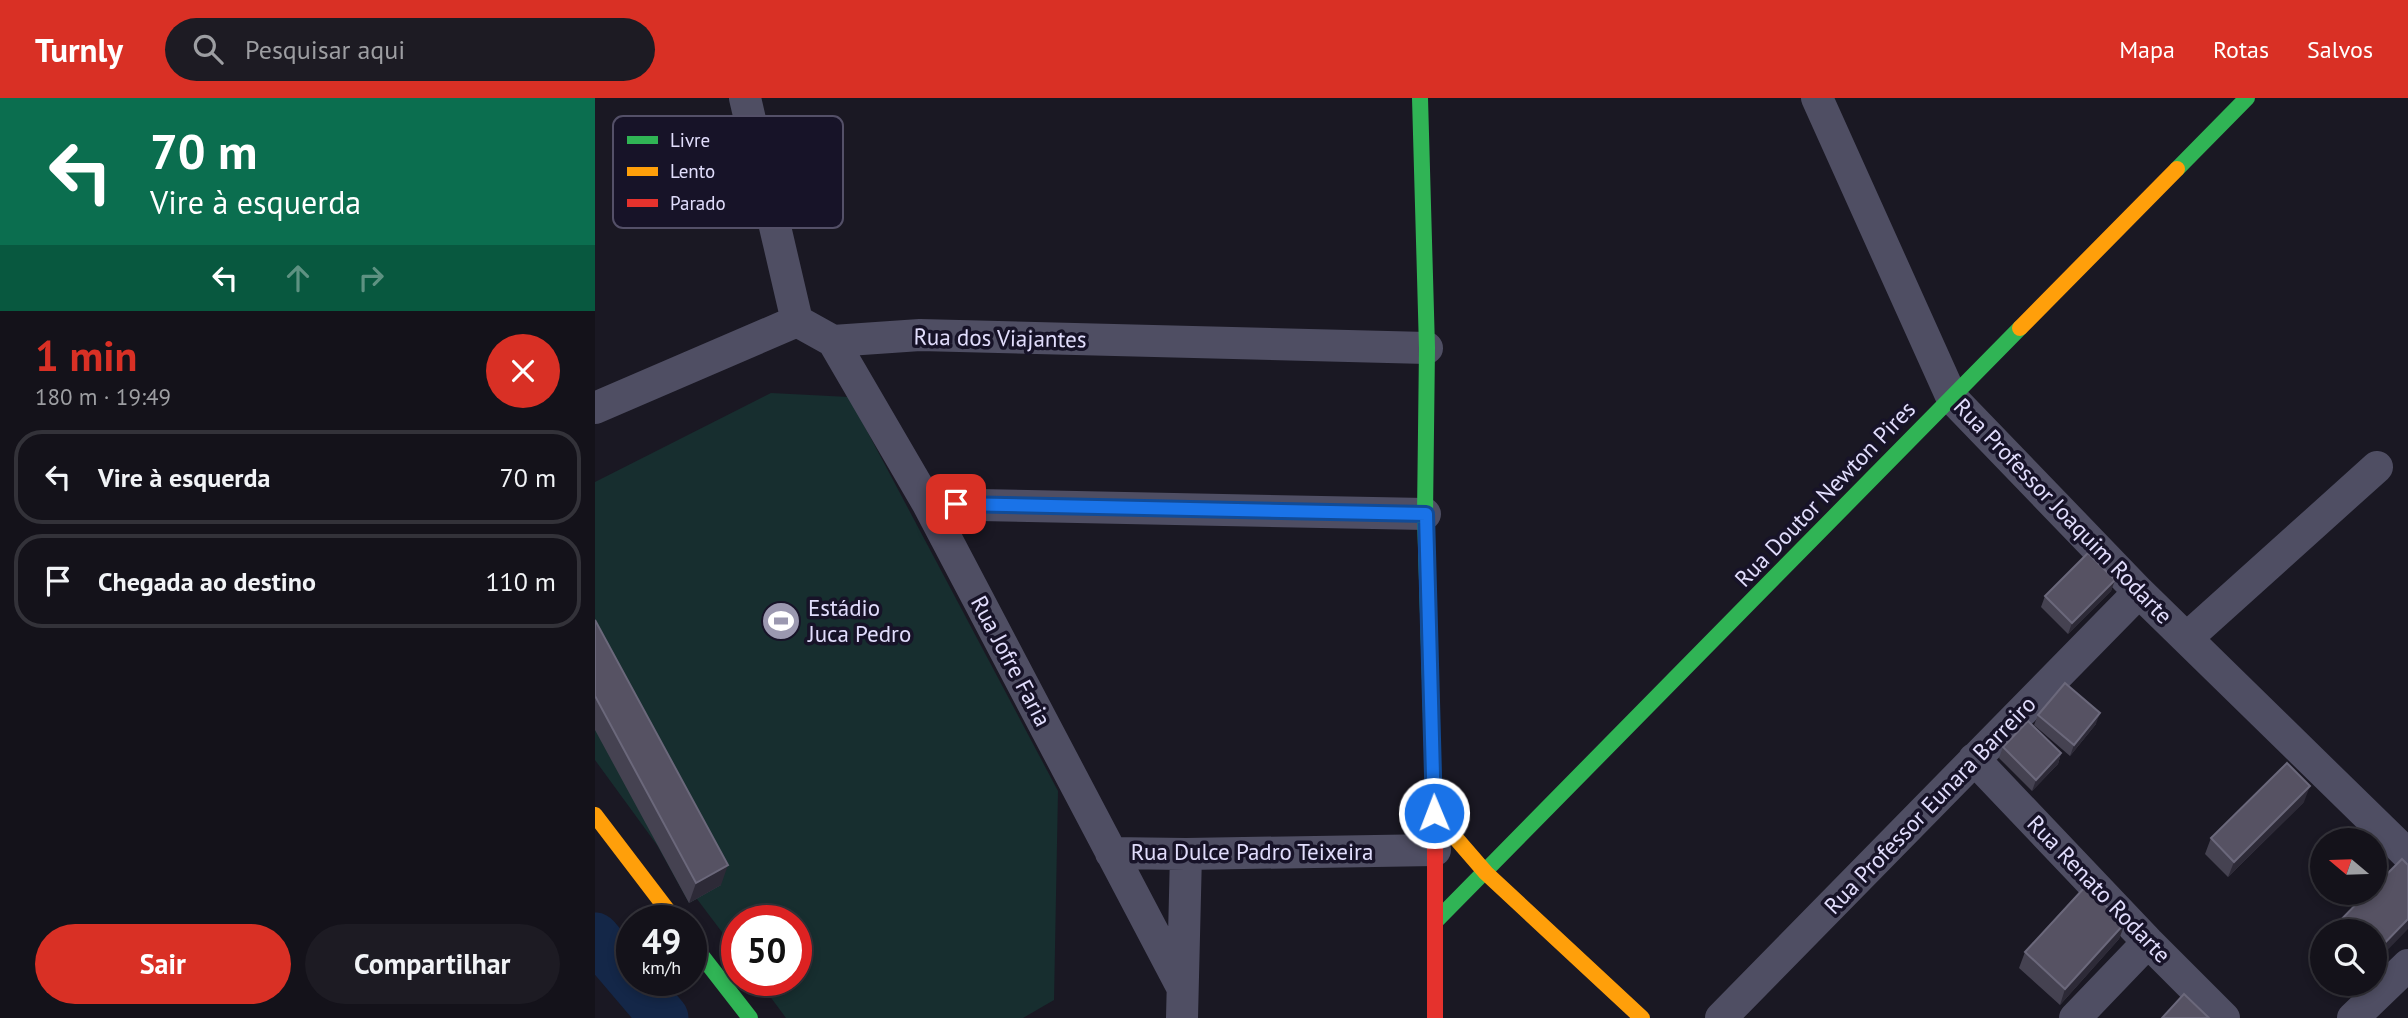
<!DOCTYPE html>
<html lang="pt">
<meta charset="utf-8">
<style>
body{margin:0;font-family:"PT Sans",sans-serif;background:#1d1b23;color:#f1f3f6;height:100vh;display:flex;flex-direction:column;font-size:26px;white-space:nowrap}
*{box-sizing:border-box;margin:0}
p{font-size:23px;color:#9d9ea2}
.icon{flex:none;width:38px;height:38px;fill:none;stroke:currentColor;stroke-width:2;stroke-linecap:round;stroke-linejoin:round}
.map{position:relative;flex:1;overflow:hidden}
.side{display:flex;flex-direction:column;background:#14121a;width:595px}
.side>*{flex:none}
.hud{background:#0b6e4f;color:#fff;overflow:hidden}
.needle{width:46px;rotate:289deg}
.controls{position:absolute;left:1715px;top:730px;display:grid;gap:14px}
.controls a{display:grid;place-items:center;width:77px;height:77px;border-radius:50%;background:#14121a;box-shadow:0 4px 10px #0003,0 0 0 2px #333239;font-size:35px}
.speed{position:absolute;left:21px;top:807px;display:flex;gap:14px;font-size:35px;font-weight:700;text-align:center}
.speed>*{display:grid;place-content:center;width:91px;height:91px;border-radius:50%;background:#14121a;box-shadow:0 4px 10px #0003,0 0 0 2px #333239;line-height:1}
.speed small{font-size:18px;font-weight:400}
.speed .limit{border:10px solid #d22;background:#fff;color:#111}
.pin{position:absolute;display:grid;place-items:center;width:60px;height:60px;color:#fff;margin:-30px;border-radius:14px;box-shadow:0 4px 10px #0006}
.me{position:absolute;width:77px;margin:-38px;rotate:359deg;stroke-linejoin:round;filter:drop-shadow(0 0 5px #0008)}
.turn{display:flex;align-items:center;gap:24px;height:147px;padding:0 35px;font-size:32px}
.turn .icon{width:91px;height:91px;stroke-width:2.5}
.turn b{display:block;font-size:49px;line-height:60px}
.lanes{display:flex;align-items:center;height:66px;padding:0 35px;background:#0003;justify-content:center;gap:35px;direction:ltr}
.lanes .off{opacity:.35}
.round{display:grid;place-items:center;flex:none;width:74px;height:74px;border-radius:37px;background:#1d1b23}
.overview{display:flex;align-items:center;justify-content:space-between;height:119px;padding:0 35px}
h1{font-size:42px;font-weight:600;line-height:52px;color:#d93025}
.button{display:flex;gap:14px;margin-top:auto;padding:14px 35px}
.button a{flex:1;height:80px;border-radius:42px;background:#d93025;color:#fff;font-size:28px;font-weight:600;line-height:80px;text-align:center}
.button a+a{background:#1d1b23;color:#f1f3f6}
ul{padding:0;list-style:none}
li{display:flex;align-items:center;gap:21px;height:94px;margin:0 14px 10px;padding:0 21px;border:4px solid #333239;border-radius:28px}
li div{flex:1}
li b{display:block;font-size:26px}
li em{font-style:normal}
header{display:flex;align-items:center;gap:42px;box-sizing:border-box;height:98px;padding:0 35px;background:#d93025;color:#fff}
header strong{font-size:33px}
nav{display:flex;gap:38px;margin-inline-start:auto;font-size:24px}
.search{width:490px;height:63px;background:#1d1b23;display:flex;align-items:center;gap:18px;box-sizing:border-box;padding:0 24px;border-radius:38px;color:#9d9ea2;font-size:26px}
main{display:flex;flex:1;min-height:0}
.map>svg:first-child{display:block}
</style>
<header>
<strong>Turnly</strong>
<div class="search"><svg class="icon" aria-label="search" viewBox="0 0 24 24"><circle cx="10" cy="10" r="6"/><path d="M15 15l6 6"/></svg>Pesquisar aqui</div>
<nav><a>Mapa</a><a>Rotas</a><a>Salvos</a></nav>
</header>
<main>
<section class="side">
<div class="hud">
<div class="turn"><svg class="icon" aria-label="left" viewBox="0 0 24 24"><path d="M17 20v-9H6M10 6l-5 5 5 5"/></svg><div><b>70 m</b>Vire à esquerda</div></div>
<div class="lanes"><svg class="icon" aria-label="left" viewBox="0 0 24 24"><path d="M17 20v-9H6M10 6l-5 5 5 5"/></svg><svg class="icon off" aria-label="ahead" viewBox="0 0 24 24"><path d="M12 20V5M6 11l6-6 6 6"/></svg><svg class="icon off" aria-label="right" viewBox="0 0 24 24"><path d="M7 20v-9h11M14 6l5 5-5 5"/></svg></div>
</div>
<div class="overview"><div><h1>1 min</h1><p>180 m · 19:49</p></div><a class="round" style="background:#d93025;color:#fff"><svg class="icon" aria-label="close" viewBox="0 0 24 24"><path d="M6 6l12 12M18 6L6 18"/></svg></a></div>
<ul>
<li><svg class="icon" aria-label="left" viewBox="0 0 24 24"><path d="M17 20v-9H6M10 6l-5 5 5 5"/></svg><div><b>Vire à esquerda</b></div><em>70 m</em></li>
<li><svg class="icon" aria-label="arrive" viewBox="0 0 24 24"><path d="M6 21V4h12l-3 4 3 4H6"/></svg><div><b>Chegada ao destino</b></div><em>110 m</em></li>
</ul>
<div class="button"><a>Sair</a><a>Compartilhar</a></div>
</section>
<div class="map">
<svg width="1813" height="920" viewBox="0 0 1813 920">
<rect width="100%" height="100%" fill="#1a1823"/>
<path fill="#172e2f" d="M176,295L254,299L463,693L459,902L428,920H191L163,882H201V822H142V854L102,801L94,805L62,747L0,662V384Z"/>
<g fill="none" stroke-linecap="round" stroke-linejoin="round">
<path stroke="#142748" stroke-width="49" d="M0,839L69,920"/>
<path stroke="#4f4e63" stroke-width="32" d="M150,0L202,223
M1222,0L1357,300L1544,494L1813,757
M202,223L238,243L325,237L832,250
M238,243L333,406L586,887
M0,310L202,223
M333,406L830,416
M1592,540L1782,369
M1379,661L1553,844L1629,920
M516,755L591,756L840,752
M587,920L591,756
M1126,920L1544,494
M1480,920L1553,844
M1758,920L1813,867"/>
<path stroke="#30b455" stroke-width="16" d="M825,0L832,250L830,416L836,616
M1582,71L1652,0
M840,824L1425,230
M96,844L155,920"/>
<path stroke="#ff9f0a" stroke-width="16" d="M1425,230L1582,71
M839,715L891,775L1047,920
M0,717L80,822"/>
<path stroke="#e5322d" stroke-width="16" d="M836,616L840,752V920"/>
</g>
<path fill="#454251" d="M1520,482L1516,493L1473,536L1446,509L1450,498Z
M0,522L126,787L94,805L0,632Z
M1443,617L1501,626L1475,658L1439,627Z
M1408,649L1466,655L1463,666L1437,693L1404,660Z
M1709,704L1633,779L1610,756L1616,740Z
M1530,825L1524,841L1465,907L1424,870L1430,854Z
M1727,841V871L1717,861L1723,845Z
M1742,886H1759L1750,894Z"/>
<path fill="#2d2a37" d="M1520,482L1516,493L1473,536L1477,525Z
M1505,615L1501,626L1475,658L1479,647Z
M1466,655L1463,666L1437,693L1441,682Z
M1715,688L1709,704L1633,779L1639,764Z
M133,767L126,787L94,805L101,785Z
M1813,821V831L1780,865V855Z
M1530,825L1524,841L1465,907L1470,891Z
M1753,886H1759L1750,894Z"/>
<path fill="#565263" stroke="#6b687b" stroke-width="2" d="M1493,455L1520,482L1477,525L1450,498Z
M0,522L133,767L101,785L0,598Z
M1470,585L1505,615L1479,647L1443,617Z
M1433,623L1466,655L1441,682L1408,649Z
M1692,665L1715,688L1639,764L1616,740Z
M1807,761L1813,767V821L1780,855V833H1735L1773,794H1780V788Z
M1490,789L1530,825L1470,891L1430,854Z
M1727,841V849L1723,845Z
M1589,896L1614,920H1567Z"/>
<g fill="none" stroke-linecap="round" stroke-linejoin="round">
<defs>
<path id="route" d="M361,406L831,416L839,715"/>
</defs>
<use href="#route" stroke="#114b97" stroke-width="18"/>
<use href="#route" stroke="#1a73e8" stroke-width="12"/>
</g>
<defs>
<symbol id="stadium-disc" viewBox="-11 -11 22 22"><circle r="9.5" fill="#9b98b0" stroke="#171328"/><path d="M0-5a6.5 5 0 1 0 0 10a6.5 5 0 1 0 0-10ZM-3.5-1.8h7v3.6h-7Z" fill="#fff"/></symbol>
</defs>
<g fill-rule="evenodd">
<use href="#stadium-disc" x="164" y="501" width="44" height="44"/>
</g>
<g text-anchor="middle" stroke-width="7" stroke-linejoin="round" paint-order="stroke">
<g font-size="23" fill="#e1ddfc" stroke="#171328">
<text transform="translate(405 240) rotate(1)" y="8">Rua dos Viajantes</text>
<text transform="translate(1230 396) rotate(-46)" y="8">Rua Doutor Newton Pires</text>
<text transform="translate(1468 413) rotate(46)" y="8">Rua Professor Joaquim Rodarte</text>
<text transform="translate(416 563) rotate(62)" y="8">Rua Jofre Faria</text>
<text transform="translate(1335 707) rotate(-46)" y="8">Rua Professor Eunara Barreiro</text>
<text x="657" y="762">Rua Dulce Padro Teixeira</text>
<text transform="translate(1504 791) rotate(46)" y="8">Rua Renato Rodarte</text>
</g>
<g font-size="23" fill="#e1ddfc" stroke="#171328" text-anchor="start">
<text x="213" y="518">Estádio<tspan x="213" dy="26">Juca Pedro</tspan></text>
</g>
</g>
<rect x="18" y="18" width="230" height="112" rx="10" fill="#171328" stroke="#545068" stroke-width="2"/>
<rect x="32" y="38" width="31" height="8" fill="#30b455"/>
<rect x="32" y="69" width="31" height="9" fill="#ff9f0a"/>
<rect x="32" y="101" width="31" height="8" fill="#e5322d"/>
<g font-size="19" fill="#e1ddfc">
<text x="75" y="49">Livre</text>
<text x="75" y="80">Lento</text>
<text x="75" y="112">Parado</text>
</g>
</svg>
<div class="controls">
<a><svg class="needle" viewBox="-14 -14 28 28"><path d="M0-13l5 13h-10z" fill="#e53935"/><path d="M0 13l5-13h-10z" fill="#9d9ea2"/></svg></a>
<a><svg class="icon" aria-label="search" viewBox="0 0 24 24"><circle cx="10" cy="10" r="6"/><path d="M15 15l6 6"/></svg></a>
</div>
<div class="speed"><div>49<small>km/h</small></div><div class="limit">50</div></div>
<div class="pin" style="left:361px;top:406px;background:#d93025"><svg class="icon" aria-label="arrive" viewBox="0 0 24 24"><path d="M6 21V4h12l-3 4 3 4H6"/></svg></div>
<svg class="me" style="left:839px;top:715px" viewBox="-20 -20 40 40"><circle r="17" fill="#1a73e8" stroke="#fff" stroke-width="3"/><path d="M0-11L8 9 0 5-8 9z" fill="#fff"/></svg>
</div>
</main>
